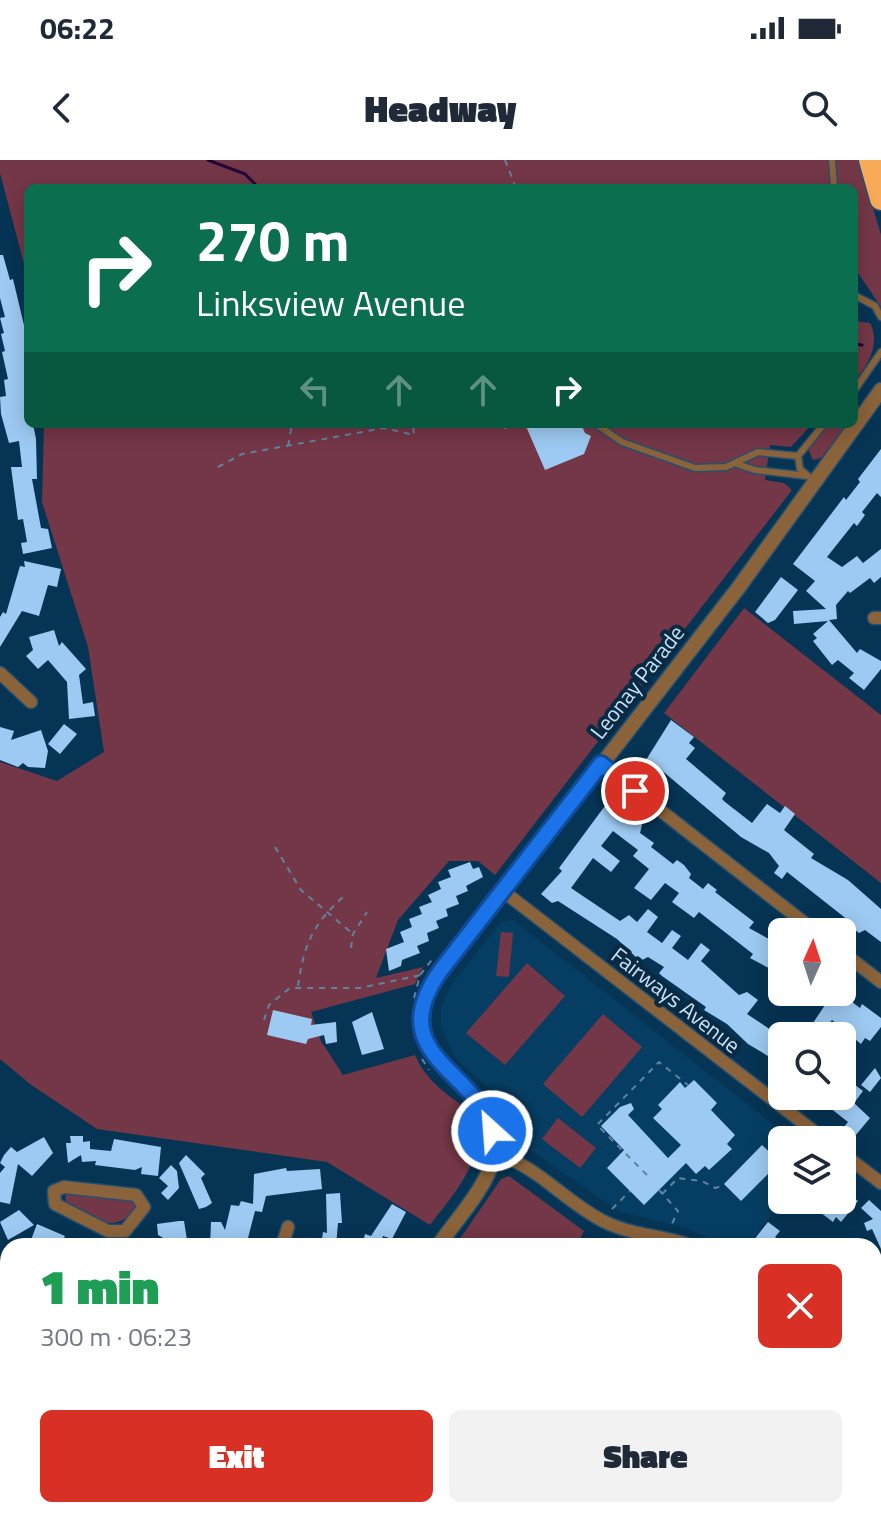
<!DOCTYPE html>
<meta charset="utf-8">
<style>
body{margin:0;font-family:"Titillium Web",sans-serif;background:#f2f2f3;color:#1f2937;height:100vh;display:flex;flex-direction:column;font-size:30px;white-space:nowrap}
*{box-sizing:border-box;margin:0}
p{font-size:26px;color:#747a83}
.icon{flex:none;width:44px;height:44px;fill:none;stroke:currentColor;stroke-width:2;stroke-linecap:round;stroke-linejoin:round}
.map{position:relative;flex:1;overflow:hidden}
.drawer{position:absolute;left:0px;top:1078px;width:882px;height:280px;display:flex;flex-direction:column;background:#fff;border-radius:24px 24px 0 0;box-shadow:0 4px 20px #0003}
.drawer>*{flex:none}
.top-card{position:absolute;left:24px;top:24px;width:834px;height:244px;border-radius:12px;box-shadow:0 4px 20px #0003;background:#0b6e4f;color:#fff;overflow:hidden}
.needle{width:52px;rotate:3deg}
.controls{position:absolute;left:768px;top:758px;display:grid;gap:16px}
.controls a{display:grid;place-items:center;width:88px;height:88px;border-radius:12px;background:#fff;box-shadow:0 4px 20px #0003;font-size:40px}
.pin{position:absolute;display:grid;place-items:center;width:68px;height:68px;color:#fff;margin:-34px;border:4px solid #fff;border-radius:50%;box-shadow:0 2px 8px #0007}
.me{position:absolute;width:88px;margin:-44px;rotate:334deg;stroke-linejoin:round;filter:drop-shadow(0 0 6px #0008)}
.turn{display:flex;align-items:center;gap:28px;height:168px;padding:0 40px;font-size:36px}
.turn .icon{width:104px;height:104px;stroke-width:2.5}
.turn b{display:block;font-size:56px;line-height:68px}
.lanes{display:flex;align-items:center;height:76px;padding:0 40px;background:#0003;justify-content:center;gap:40px;direction:ltr}
.lanes .off{opacity:.35}
.round{display:grid;place-items:center;flex:none;width:84px;height:84px;border-radius:12px;background:#f2f2f3}
.head{display:flex;align-items:center;justify-content:space-between;height:136px;padding:0 40px}
h1{font-size:48px;font-weight:800;line-height:60px;color:#1e9e55}
.cta{display:flex;gap:16px;margin-top:auto;padding:16px 40px}
.cta a{flex:1;height:92px;border-radius:12px;background:#d93025;color:#fff;font-size:32px;font-weight:800;line-height:92px;text-align:center}
.cta a+a{background:#f2f2f3;color:#1f2937}
.status{display:flex;justify-content:space-between;align-items:center;height:56px;padding:0 40px;background:#fff;direction:ltr}
.status svg{height:22px;fill:currentColor}
header{display:flex;justify-content:space-between;align-items:center;height:104px;padding:0 40px;background:#fff;font-size:36px;font-weight:800}
.map>svg:first-child{display:block}
</style>
<div class="status"><b>06:22</b><svg viewBox="0 0 49 12"><path d="M0 12V9h3v3zM5 12V6h3v6zM10 12V3h3v9zM15 12V0h3v12zM26 1h20v11H26zM47 4h2v5h-2z"/></svg></div>
<header><svg class="icon" aria-label="back" viewBox="0 0 24 24"><path d="M15 5l-7 7 7 7"/></svg>Headway<svg class="icon" aria-label="search" viewBox="0 0 24 24"><circle cx="10" cy="10" r="6"/><path d="M15 15l6 6"/></svg></header>
<div class="map">
<svg width="881" height="1358" viewBox="0 0 881 1358">
<rect width="100%" height="100%" fill="#063454"/>
<path fill="#063e63" d="M513,760L793,980H782L783,1040L748,1086H725L686,1068L619,1051L508,975L496,935L455,898L441,866V848L451,825L502,761Z
M339,1350H414L412,1358H332Z"/>
<path fill="#743747" d="M0,0H859L881,75V147L856,110L854,119V28H28V119L0,13Z
M854,161L870,163C881,183 868,206 854,221Z
M44,264H812L791,287L770,285L765,320L784,323L792,330L495,715L478,701H449L398,760L376,818L423,807L415,824L311,852L321,881L343,915L415,895C424,916 438,928 456,941C506,978 455,1032 430,1065L327,1002L97,969L30,924L0,899V602L57,621L104,592L88,487L42,342Z
M829,264H847L821,298L813,300L808,289Z
M744,448L881,555V723L664,553Z
M501,772L513,773L509,817L496,816Z
M527,803L565,836L505,905L466,873Z
M603,854L642,887L582,957L543,924Z
M558,958L596,988L580,1008L542,979Z
M509,1016L584,1071L576,1086H455L501,1019Z
M69,1033L133,1041L136,1049C113,1076 95,1057 67,1044L65,1036Z
M874,1244L881,1250V1358H412L414,1350H874Z"/>
<g fill="none" stroke-linecap="round" stroke-linejoin="round">
<path stroke="#21003a" stroke-width="3" d="M208,0L245,14L259,28
M854,184L862,185
M874,1314L881,1318"/>
</g>
<path fill="#9dcaf2" d="M0,95H3L10,120L13,119L28,182L25,212L28,264H33L36,279L37,319H32L41,368L48,369L52,388L23,394L21,383L27,382L23,359L18,360L11,307H22L19,281L9,283L1,254L0,237L6,236L4,220L8,219L2,192L5,191L1,174L4,173L0,158L5,157L0,138Z
M525,264H581L585,273L591,276L584,294L545,310Z
M881,289V337L877,333L862,352L865,355L857,366L854,363L827,397L842,407L857,396L863,403L881,389V417L874,423L870,418L850,433L848,431L836,445L837,459L829,460L857,493L860,489L881,501V509L864,530L849,518L854,513L838,500L832,505L813,481L817,478L813,474L828,461L794,464L793,451L826,449L806,431L815,421L793,404L844,337L846,340L860,322L858,319Z
M24,401L61,409L57,427L48,425L39,456L22,451L0,487V457L3,452L6,454L20,406L25,407Z
M781,417L798,430L775,460L768,463L755,452Z
M54,470L59,486L62,482L86,509L79,515L83,544L93,542L95,556L69,559L67,522L48,500L38,509L26,496L33,490L29,477Z
M671,560L694,577L689,583L695,588L686,599L726,633L722,639L725,642L752,663L767,644L780,653L785,646L795,654L784,670L814,694L811,698L848,720L881,749V782L865,770L859,773L851,767L853,764L787,712L782,719L774,713L779,706L769,693L741,677L660,609L653,618L641,608Z
M64,564L77,574L60,594L48,584Z
M0,567L14,571L11,580L41,570L48,591L45,608L28,607L23,603L18,607L0,600Z
M610,639L642,665L640,673L654,683L651,687L673,704L677,700L684,705L691,714L689,718L703,729L708,723L717,730L715,732L754,762L749,768L778,784L772,791L782,799V815L750,798L753,794L699,752L694,758L672,742L679,733L665,723L651,740L634,728L649,709L633,696L638,690L613,671L601,686L620,701L611,712L593,698L571,728L620,761L629,755L637,762L648,749L658,757L647,772L662,783L672,770L681,776L672,788L688,800L701,783L710,790L701,801L739,835L747,832L758,840L747,854L777,874L782,867V897L778,902L748,884L727,864L704,850L706,847L662,816L659,813L664,807L648,797L640,801L617,779L558,741L552,743L541,734L562,711L559,708Z
M470,702L473,709L479,707L483,717L466,726L468,731L456,736L459,744L446,749L448,756L436,761L439,768L427,773L429,781L417,786L420,793L402,800L401,806L389,811L386,789L404,782L400,772L412,767L409,759L422,754L419,747L432,742L428,735L441,729L438,722L451,717L448,710Z
M808,832H839L860,848L862,844L881,858V867L870,881L865,878L861,884L832,860L823,871L813,863L825,845Z
M273,850L312,859L311,865L336,862L337,882L326,884L324,875L308,879L306,884L267,875Z
M372,852L384,889L362,895L352,862Z
M875,908L881,918L870,932L861,925Z
M842,915L863,931L854,943L870,958L855,976L844,967L848,962L815,936H842Z
M694,920L717,943L711,950L735,975L727,984L732,989L709,1010L705,1006L696,1014L686,1003L644,1045L607,1008L624,990L601,966L620,947L631,943L634,949L628,955L668,998L681,985L653,958L662,949L658,945L680,922L685,928Z
M70,976H83V982L90,981V989L111,991L114,979L161,987L158,1016L141,1014L142,1007L135,1010L95,1005L96,1001L82,1002L81,995L68,1003L66,983H71Z
M44,977L53,993L32,1016L18,1004L10,1044L0,1042V1013L5,1007L0,1003L4,995L11,987L17,992Z
M762,985L780,1002L741,1041L724,1024Z
M186,995L205,1014L201,1018L212,1043L206,1047L199,1049L179,1003Z
M171,1005L177,1011L179,1028L168,1040L161,1033L168,1026L159,1018Z
M286,1008L287,1011L320,1009L322,1029L266,1036L262,1052L255,1051L248,1078L266,1086H210L211,1062H221L225,1070L231,1045L239,1046L241,1041L253,1044L254,1014Z
M846,1032L858,1041L841,1062L836,1057L833,1062L804,1040H842Z
M340,1033L342,1063H338L336,1086H321L323,1072L327,1073L326,1034Z
M869,1040L881,1051V1089L872,1069L867,1071L864,1063L873,1059L861,1048Z
M392,1044L406,1052L392,1079L383,1076L380,1086H362L365,1074L371,1076Z
M19,1050L34,1065L8,1080L0,1062Z
M179,1061H184L188,1086H167L165,1079L158,1075L157,1064Z
M768,1062L780,1071L775,1077L787,1086H759L753,1081Z
M37,1064L65,1076L60,1086H46L31,1080Z"/>
<g fill="none" stroke-linecap="round" stroke-linejoin="round">
<defs>
<path id="service" d="M832,0L834,28
M854,135L875,146L881,157
M854,231L881,192
M596,264L622,282L695,308L726,307L758,292L798,296
M737,304L755,310L807,316
M814,321L800,309L798,296L824,264"/>
<path id="minor" d="M874,458H881
M0,513L31,542
M601,604L816,772
M503,731L825,980
M842,792L881,822
M494,993C538,1006 564,1041 603,1061C632,1076 663,1075 692,1086
M842,993L881,1023
M64,1027L136,1035L144,1047L125,1071H108L55,1044L54,1031Z
M282,1086L288,1067
M0,1170L8,1168
M874,1217L881,1222
M229,1350L240,1358
M19,1358L82,1350"/>
<path id="tertiary" d="M438,1086C456,1060 482,1033 492,1003C518,926 388,916 432,824L739,427L881,230
M308,1358L315,1350"/>
<path id="motorway" d="M870,0L881,39"/>
</defs>
<use href="#service" stroke="#25506e" stroke-width="9"/>
<use href="#minor" stroke="#25506e" stroke-width="15"/>
<use href="#tertiary" stroke="#25506e" stroke-width="17"/>
<use href="#motorway" stroke="#25506e" stroke-width="25"/>
<path stroke="#61849e" stroke-width="2" stroke-dasharray="6 6" stroke-linecap="butt" d="M505,0L516,28
M505,269L507,264
M288,286L292,264
M218,307L242,294L384,268L414,275L413,264
M275,687L301,730L353,774
M351,788L353,774L367,752
M298,826C304,785 312,765 343,737
M414,838L420,815L434,797
M264,860L269,845L290,828H360L421,815
M422,899L429,910
M473,958L479,968
M647,1015L597,965L659,902L688,925
M659,1030L678,1051L670,1068
M662,1034L678,1018L702,1021L715,1028L725,1025
M612,1049L630,1031"/>
<use href="#service" stroke="#8b633b" stroke-width="6"/>
<use href="#minor" stroke="#8b633b" stroke-width="12"/>
<use href="#tertiary" stroke="#8b633b" stroke-width="14"/>
<use href="#motorway" stroke="#f8aa58" stroke-width="22"/>
</g>
<g fill="none" stroke-linecap="round" stroke-linejoin="round">
<defs>
<path id="route" d="M492,971C477,909 380,895 441,810L601,604L635,631"/>
</defs>
<use href="#route" stroke="#114b97" stroke-width="20"/>
<use href="#route" stroke="#1a73e8" stroke-width="14"/>
</g>
<g text-anchor="middle" stroke-width="8" stroke-linejoin="round" paint-order="stroke">
<g font-size="22" fill="#cae1f5" stroke="#082a43">
<text transform="translate(637 522) rotate(-52)" y="8">Leonay Parade</text>
<text transform="translate(676 840) rotate(38)" y="8">Fairways Avenue</text>
</g>
</g>
</svg>
<div class="controls">
<a><svg class="needle" viewBox="-14 -14 28 28"><path d="M0-13l5 13h-10z" fill="#e53935"/><path d="M0 13l5-13h-10z" fill="#747a83"/></svg></a>
<a><svg class="icon" aria-label="search" viewBox="0 0 24 24"><circle cx="10" cy="10" r="6"/><path d="M15 15l6 6"/></svg></a>
<a><svg class="icon" aria-label="layers" viewBox="0 0 24 24"><path d="M12 4l9 5-9 5-9-5zM3 14l9 5 9-5"/></svg></a>
</div>
<div class="pin" style="left:635px;top:631px;background:#d93025"><svg class="icon" aria-label="arrive" viewBox="0 0 24 24"><path d="M6 21V4h12l-3 4 3 4H6"/></svg></div>
<svg class="me" style="left:492px;top:971px" viewBox="-20 -20 40 40"><circle r="17" fill="#1a73e8" stroke="#fff" stroke-width="3"/><path d="M0-11L8 9 0 5-8 9z" fill="#fff"/></svg>
<div class="top-card">
<div class="turn"><svg class="icon" aria-label="right" viewBox="0 0 24 24"><path d="M7 20v-9h11M14 6l5 5-5 5"/></svg><div><b>270 m</b>Linksview Avenue</div></div>
<div class="lanes"><svg class="icon off" aria-label="left" viewBox="0 0 24 24"><path d="M17 20v-9H6M10 6l-5 5 5 5"/></svg><svg class="icon off" aria-label="ahead" viewBox="0 0 24 24"><path d="M12 20V5M6 11l6-6 6 6"/></svg><svg class="icon off" aria-label="ahead" viewBox="0 0 24 24"><path d="M12 20V5M6 11l6-6 6 6"/></svg><svg class="icon" aria-label="right" viewBox="0 0 24 24"><path d="M7 20v-9h11M14 6l5 5-5 5"/></svg></div>
</div>
<section class="drawer">
<div class="head"><div><h1>1 min</h1><p>300 m · 06:23</p></div><a class="round" style="background:#d93025;color:#fff"><svg class="icon" aria-label="close" viewBox="0 0 24 24"><path d="M6 6l12 12M18 6L6 18"/></svg></a></div>
<div class="cta"><a>Exit</a><a>Share</a></div>
</section>
</div>
